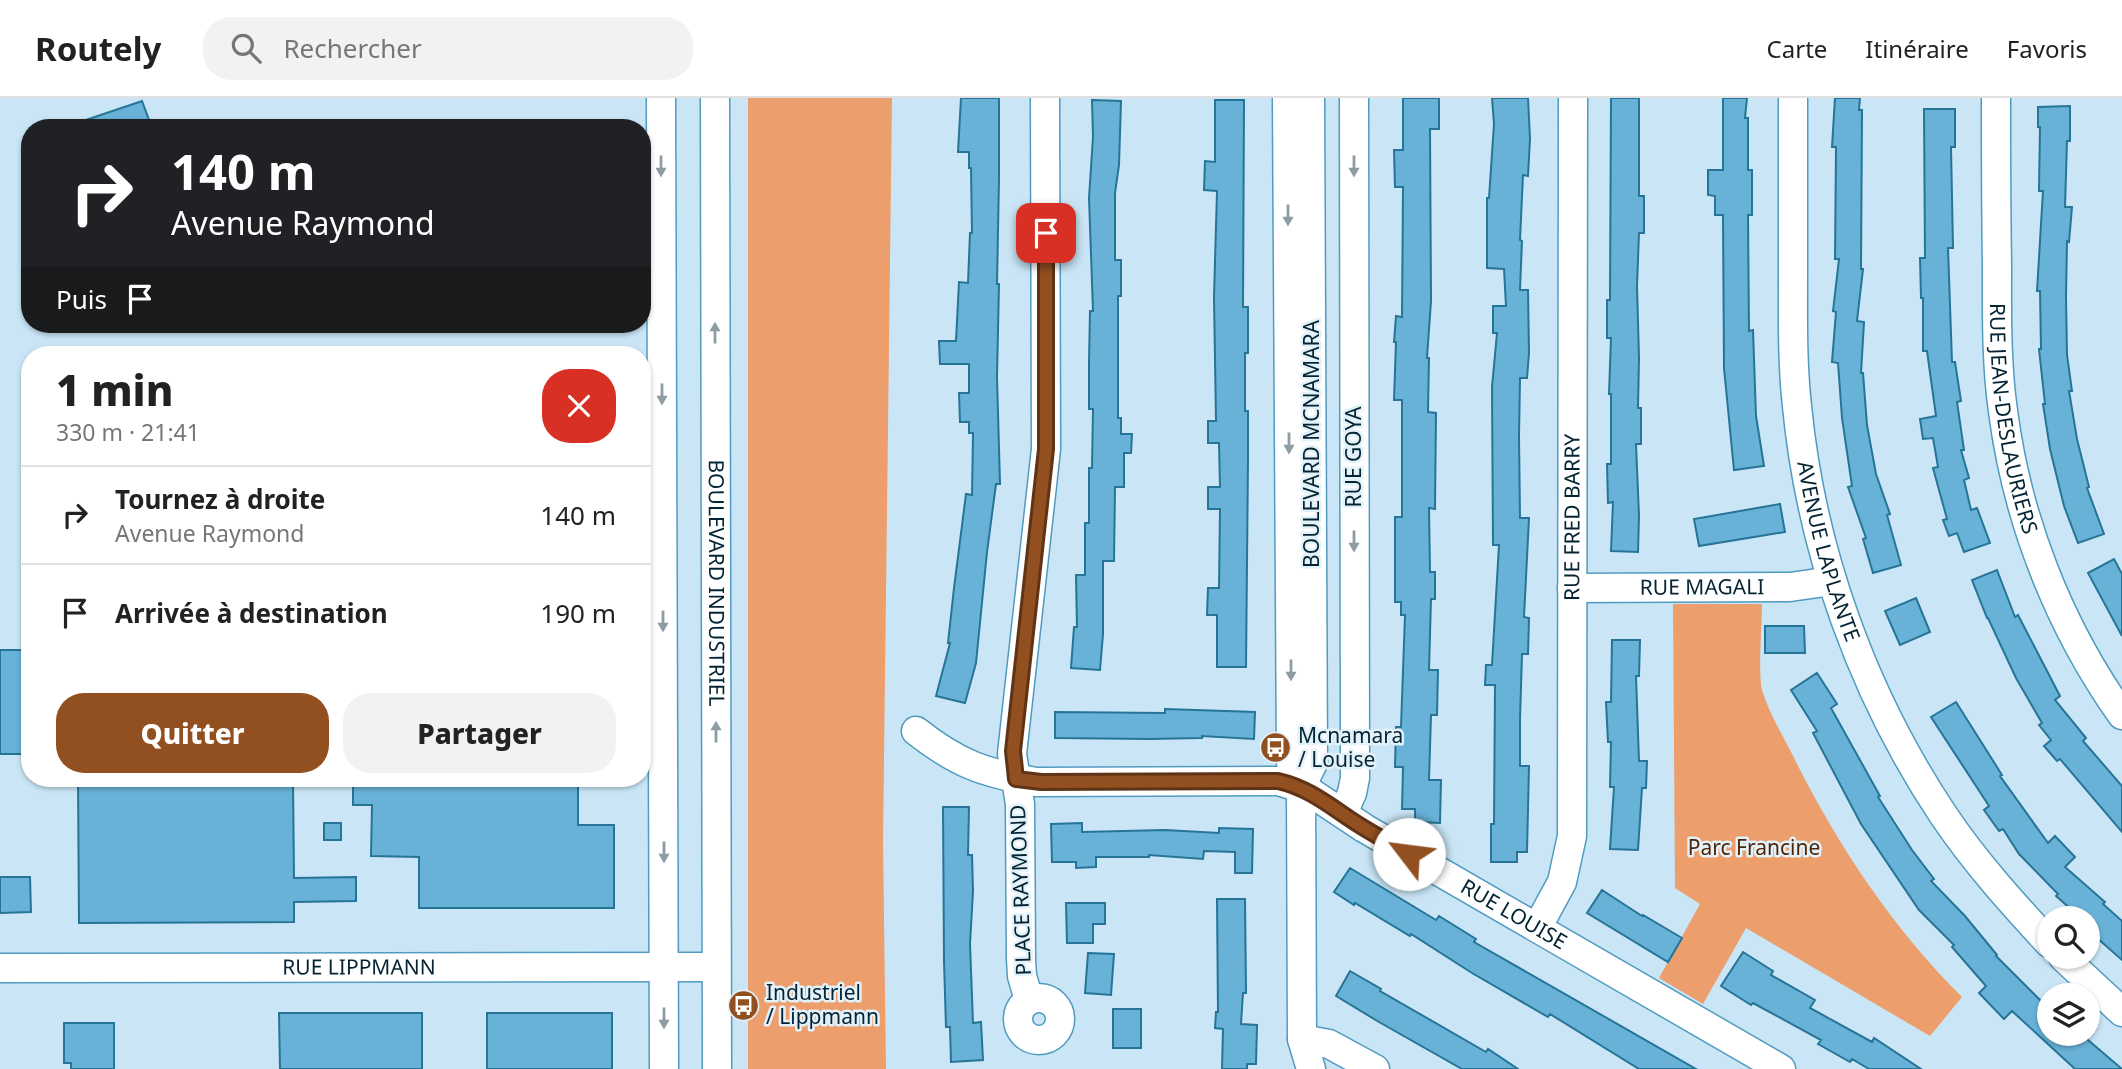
<!DOCTYPE html>
<html lang="fr">
<meta charset="utf-8">
<style>
body{margin:0;font-family:"Noto Sans",sans-serif;background:#f2f2f2;color:#222;height:100vh;display:flex;flex-direction:column;font-size:26px;white-space:nowrap}
*{box-sizing:border-box;margin:0}
p{font-size:23px;color:#767676}
.icon{flex:none;width:38px;height:38px;fill:none;stroke:currentColor;stroke-width:2;stroke-linecap:round;stroke-linejoin:round}
.map{position:relative;flex:1;overflow:hidden}
.side{position:absolute;left:21px;top:248px;width:630px;height:441px;display:flex;flex-direction:column;background:#fff;border-radius:28px;box-shadow:0 2px 5px #0004}
.side>*{flex:none}
.banner{position:absolute;left:21px;top:21px;width:630px;height:214px;border-radius:28px;box-shadow:0 2px 5px #0004;background:#202124;color:#fff;overflow:hidden}
.tools{position:absolute;left:2037px;top:808px;display:grid;gap:14px}
.tools a{display:grid;place-items:center;width:63px;height:63px;border-radius:50%;background:#fff;box-shadow:0 2px 5px #0004;font-size:35px}
.pin{position:absolute;display:grid;place-items:center;width:60px;height:60px;color:#fff;margin:-30px;border-radius:14px;box-shadow:0 4px 10px #0006}
.me{position:absolute;width:77px;margin:-38px;rotate:300deg;stroke-linejoin:round;filter:drop-shadow(0 0 5px #0008)}
.turn{display:flex;align-items:center;gap:24px;height:147px;padding:0 35px;font-size:32px}
.turn .icon{width:91px;height:91px;stroke-width:2.5}
.turn b{display:block;font-size:49px;line-height:60px}
.then{display:flex;align-items:center;height:66px;padding:0 35px;background:#0003;gap:14px;font-size:26px}
.round{display:grid;place-items:center;flex:none;width:74px;height:74px;border-radius:28px;background:#f2f2f2}
.headline{display:flex;align-items:center;justify-content:space-between;height:119px;padding:0 35px}
h1{font-size:42px;font-weight:800;line-height:52px}
.button{display:flex;gap:14px;margin-top:auto;padding:14px 35px}
.button a{flex:1;height:80px;border-radius:28px;background:#924f20;color:#fff;font-size:28px;font-weight:800;line-height:80px;text-align:center}
.button a+a{background:#f2f2f2;color:#222}
ul{padding:0;list-style:none}
li{display:flex;align-items:center;gap:21px;height:98px;padding:0 35px;border-top:2px solid #e0e0e0}
li div{flex:1}
li b{display:block;font-size:26px}
li em{font-style:normal}
header{display:flex;align-items:center;gap:42px;box-sizing:border-box;height:98px;padding:0 35px;background:#fff;border-bottom:2px solid #e0e0e0}
header strong{font-size:33px}
nav{display:flex;gap:38px;margin-inline-start:auto;font-size:24px}
.search{width:490px;height:63px;background:#f2f2f2;display:flex;align-items:center;gap:18px;box-sizing:border-box;padding:0 24px;border-radius:28px;color:#767676;font-size:26px}
.map>svg:first-child{display:block}
</style>
<header>
<strong>Routely</strong>
<div class="search"><svg class="icon" aria-label="search" viewBox="0 0 24 24"><circle cx="10" cy="10" r="6"/><path d="M15 15l6 6"/></svg>Rechercher</div>
<nav><a>Carte</a><a>Itinéraire</a><a>Favoris</a></nav>
</header>
<div class="map">
<svg width="2122" height="971" viewBox="0 0 2122 971">
<rect width="100%" height="100%" fill="#cae6f6"/>
<path fill="#ec9e6c" d="M748,0H892L883,744L886,971H748Z
M1673,506H1762C1762,526 1758,576 1762,592C1769,616 1785,641 1796,664C1840,751 1893,830 1962,899L1930,938L1746,830L1703,906L1659,880L1700,806L1675,790Z"/>
<path fill="#68b2d8" stroke="#267497" stroke-width="2" d="M961,0H999V81L997,186H999L997,279L1000,386H996L987,454L976,565L965,605L936,598L950,545H948L954,490L966,396L972,397L973,335H969V324H960L959,295H969V266H940L939,243H956L959,184L968,185L970,135H972L971,70H969V54H958Z
M1403,0H1439V31H1430L1431,203L1427,260H1429L1428,314L1436,315L1435,411L1429,410L1430,474H1435V501H1431L1429,572H1438L1437,617H1431L1429,682H1441L1440,725L1415,724V711H1402L1403,669H1395L1396,629H1401L1405,517H1401V504H1395V419H1402V302H1394L1396,244H1394L1396,218L1402,219L1403,89H1395L1394,52H1403Z
M1492,0H1528L1530,41L1528,78L1523,77L1520,142L1522,143L1520,192H1528L1529,255L1527,280H1520L1519,338L1520,420H1529L1524,519L1529,520L1528,556H1522L1520,621V668H1529L1527,754H1517V764H1491V726H1494L1495,587H1485L1486,567H1492L1499,447H1493L1492,289L1497,235H1493V208H1506L1504,171L1487,170V100H1489L1494,26Z
M1611,0H1639V98H1644V135H1639L1637,188L1639,260L1638,310H1641V346H1636L1639,418L1638,454L1611,453L1613,404L1608,405L1607,366H1611V296H1609L1611,240H1607V202H1610Z
M1723,0H1747L1745,20H1748V72H1752V117H1748L1749,233L1753,232L1756,318L1764,368L1734,372L1724,270L1723,117H1715V98L1708,97V72H1723Z
M1835,0H1860L1859,12H1862L1861,171H1863L1857,223L1864,224L1861,275H1863L1867,327L1876,376L1890,416L1887,417L1901,467L1873,475L1863,441L1866,440L1848,389L1852,388L1842,320L1838,265L1832,264L1836,214L1833,213L1839,161H1835L1836,49H1832Z
M1092,2L1121,3L1119,67L1115,95V162H1121V198H1118V320H1121V336H1132L1131,355H1124V389H1115L1114,463H1103V536L1100,572L1071,570L1074,529H1077L1076,477H1085V425H1089V370H1092L1093,311H1089V264L1090,213H1093L1089,100L1093,39Z
M1215,2H1244L1243,209H1248V255H1245V313H1248V361L1246,569H1217V517H1207L1208,490H1219L1220,411H1208V389H1220L1219,345H1208V323H1216L1214,199L1217,93L1204,92L1205,63L1215,64Z
M142,3L152,30H71V27Z
M2070,8V43H2067L2065,109H2072L2069,144L2067,143L2066,199L2067,257L2072,293H2069L2077,341L2089,389L2087,390L2104,436L2078,445L2064,408L2050,351L2043,306H2045L2039,251H2041L2040,193H2037L2043,93H2039L2040,29H2038V9Z
M1924,11H1955V49H1951L1953,150H1948L1952,264H1955L1961,303L1957,304L1964,352H1961L1969,380L1964,382L1971,412L1977,410L1990,445L1964,454L1957,435L1949,438L1943,422L1947,421L1933,370L1938,369L1933,340L1923,341L1920,321L1936,318L1927,253H1923V200H1921L1920,160H1925Z
M1780,406L1785,434L1699,448L1694,421Z
M2114,461L2122,476V538L2088,475Z
M1997,472L2015,519L2018,517L2060,598L2055,602L2086,640L2083,643L2122,688V734L2060,661L2057,663L2044,648L2051,642L2039,627L2042,625L2016,580L1988,520H1987L1972,482Z
M1916,500L1930,534L1900,547L1885,513Z
M1765,528H1804L1805,555H1765Z
M1612,542H1640L1639,578H1636L1639,663H1647L1646,690H1642L1638,752L1610,751L1614,689H1610L1611,644H1608L1606,604H1611Z
M0,552H30V656H0Z
M1817,575L1837,606L1831,610L1880,698L1878,699L1912,752L1934,781L1931,783L1965,818L1997,857L1996,858L2049,911V936H2081L2122,971H2075L2012,913L2004,921L1979,895L1986,888L1952,849L1954,847L1919,812L1861,726L1813,635L1817,633L1791,592Z
M1956,604L2002,677L2000,678L2048,745L2055,738L2075,759L2065,769L2105,804L2103,806L2122,823V862L2088,832V821H2082L2056,798L2058,796L2019,756L2003,731L1999,733L1984,712L1989,708L1931,619Z
M1165,611L1255,614L1254,641L1202,638V640L1149,641L1055,640V614L1165,615Z
M78,681H293L294,780L356,779V803L294,804V824L79,825Z
M353,681H578V727H614V810H419V759L371,758L372,707H353Z
M943,709H969L968,757H972L973,793L970,846L973,925L981,924L983,962L951,964L950,929H946L944,863Z
M324,725H341V742H324Z
M1082,725V734L1165,732L1219,735V730L1253,731L1252,775H1235V754L1204,753L1203,761L1149,757V759H1096V769L1076,770V764H1052L1051,726Z
M1350,770L1436,822L1439,818L1476,841L1474,844L1696,971H1639L1550,916L1548,919L1472,875L1411,836L1410,838L1355,805L1354,807L1334,794Z
M0,779H30L31,814L0,815Z
M1602,792L1642,818L1643,817L1682,840L1668,864L1587,815Z
M1217,801H1245L1246,895H1243L1241,926L1257,927L1256,966H1247V971H1222L1223,931L1215,930L1216,914H1218Z
M1066,805H1105V826H1093V845H1067Z
M1743,854L1773,873L1771,877L1815,902L1810,910L1872,944L1874,940L1921,971H1869L1852,961L1850,964L1818,946L1821,942L1753,905L1751,907L1721,888Z
M1088,855L1114,856L1111,897L1085,895Z
M1350,873L1381,891L1380,893L1486,954L1488,951L1518,971H1462L1379,924L1336,898Z
M1113,911H1141V950H1113Z
M279,915H422V971H280Z
M487,915H612V971H487Z
M64,925H114V971H71V965H64Z"/>
<g fill="none" stroke-linecap="round" stroke-linejoin="round">
<defs>
<g id="minor">
<path d="M661,0L664,971"/>
<path id="s1" d="M715,0L717,971"/>
<path d="M1287,0L1291,665L1301,689L1302,941L1311,971"/>
<path id="s2" d="M1793,0C1793,58 1793,117 1793,175C1793,219 1792,264 1797,308C1811,453 1863,597 1944,718C1975,764 2012,805 2049,845"/>
<path id="s3" d="M1996,0C1996,55 1996,110 1997,165C1997,214 1996,264 2003,313C2017,422 2059,528 2122,617"/>
<path id="s4" d="M1572,490L1790,489L1832,483"/>
<path id="s5" d="M916,633C958,666 984,675 1036,684L1278,683L1307,692L1364,730L1781,971"/>
<path d="M1301,689L1313,665L1310,0"/>
<path d="M1343,715L1352,695L1355,680L1354,0"/>
<path id="s6" d="M1537,830L1562,784L1572,738L1573,0"/>
<path d="M2063,859L2122,914"/>
<path id="s7" d="M0,870L716,869"/>
<circle cx="1039" cy="921" r="21"/>
<path d="M1029,902L1022,878L1021,861L1020,706L1012,656L1046,351L1045,0"/>
<path d="M1302,941L1329,946L1375,971"/>
</g>
</defs>
<use href="#minor" stroke="#519bc0" stroke-width="31"/>
<use href="#minor" stroke="#fff" stroke-width="28"/>
</g>
<defs><path id="oneway-solid" d="M-6-.8H1V-3.2L6.5 0L1 3.2V.8H-6Z" transform="scale(1.75)"/></defs>
<g fill="#8e9ca3">
<use href="#oneway-solid" transform="translate(661 68) rotate(90)"/>
<use href="#oneway-solid" transform="translate(1354 68) rotate(90)"/>
<use href="#oneway-solid" transform="translate(1288 117) rotate(90)"/>
<use href="#oneway-solid" transform="translate(715 235) rotate(-90)"/>
<use href="#oneway-solid" transform="translate(662 296) rotate(90)"/>
<use href="#oneway-solid" transform="translate(1289 345) rotate(90)"/>
<use href="#oneway-solid" transform="translate(1354 443) rotate(90)"/>
<use href="#oneway-solid" transform="translate(663 523) rotate(90)"/>
<use href="#oneway-solid" transform="translate(1291 572) rotate(90)"/>
<use href="#oneway-solid" transform="translate(716 634) rotate(-90)"/>
<use href="#oneway-solid" transform="translate(664 754) rotate(90)"/>
<use href="#oneway-solid" transform="translate(664 920) rotate(90)"/>
</g>
<g fill="none" stroke-linecap="round" stroke-linejoin="round">
<defs>
<path id="route" d="M1046,135V351L1013,653L1016,681L1041,684L1278,683C1309,690 1330,708 1356,725C1373,736 1392,746 1409,756"/>
</defs>
<use href="#route" stroke="#5f3315" stroke-width="18"/>
<use href="#route" stroke="#924f20" stroke-width="12"/>
</g>
<defs>
<symbol id="bus-disc" viewBox="-11 -11 22 22"><circle r="9.5" fill="#924f20" stroke="#e3f1f9"/><path d="M-5-6H5V4H4V6H2V4H-2V6H-4V4H-5ZM-3.5-4V0h7V-4ZM-3.5 1.2v1.5H-2V1.2ZM2 1.2v1.5H3.5V1.2Z" fill="#fff"/></symbol>
</defs>
<g fill-rule="evenodd">
<use href="#bus-disc" x="1258" y="632" width="35" height="35"/>
<use href="#bus-disc" x="726" y="890" width="35" height="35"/>
</g>
<g text-anchor="middle" stroke-width="5" stroke-linejoin="round" paint-order="stroke">
<g font-size="21" fill="#042433" stroke="#e3f1f9">
<text dy="7" stroke="none"><textPath href="#s3" startOffset="322">RUE JEAN-DESLAURIERS</textPath></text>
<text transform="translate(1312 346) rotate(-90)" y="7">BOULEVARD MCNAMARA</text>
<text transform="translate(1354 359) rotate(-90)" y="7">RUE GOYA</text>
<text dy="7" stroke="none"><textPath href="#s6" startOffset="418">RUE FRED BARRY</textPath></text>
<text dy="7" stroke="none"><textPath href="#s2" startOffset="457">AVENUE LAPLANTE</textPath></text>
<text dy="7" stroke="none"><textPath href="#s1" startOffset="485">BOULEVARD INDUSTRIEL</textPath></text>
<text dy="7" stroke="none"><textPath href="#s4" startOffset="130">RUE MAGALI</textPath></text>
<text transform="translate(1021 792) rotate(-92)" y="7">PLACE RAYMOND</text>
<text dy="7" stroke="none"><textPath href="#s5" startOffset="646">RUE LOUISE</textPath></text>
<text dy="7" stroke="none"><textPath href="#s7" startOffset="359">RUE LIPPMANN</textPath></text>
</g>
<g font-size="21" fill="#042433" stroke="#e3f1f9" text-anchor="start">
<text x="1298" y="645">Mcnamara<tspan x="1298" dy="24">/ Louise</tspan></text>
<text x="766" y="902">Industriel<tspan x="766" dy="24">/ Lippmann</tspan></text>
</g>
<g font-size="21" fill="#4e2506" stroke="#e3f1f9">
<text x="1754" y="757">Parc Francine</text>
</g>
</g>
</svg>
<div class="tools">
<a><svg class="icon" aria-label="search" viewBox="0 0 24 24"><circle cx="10" cy="10" r="6"/><path d="M15 15l6 6"/></svg></a>
<a><svg class="icon" aria-label="layers" viewBox="0 0 24 24"><path d="M12 4l9 5-9 5-9-5zM3 14l9 5 9-5"/></svg></a>
</div>
<div class="pin" style="left:1046px;top:135px;background:#d93025"><svg class="icon" aria-label="arrive" viewBox="0 0 24 24"><path d="M6 21V4h12l-3 4 3 4H6"/></svg></div>
<svg class="me" style="left:1409px;top:756px" viewBox="-20 -20 40 40"><circle r="19" fill="#fff"/><path d="M0-13L10 11 0 6-10 11z" fill="#924f20"/></svg>
<div class="banner">
<div class="turn"><svg class="icon" aria-label="right" viewBox="0 0 24 24"><path d="M7 20v-9h11M14 6l5 5-5 5"/></svg><div><b>140 m</b>Avenue Raymond</div></div>
<div class="then">Puis<svg class="icon" aria-label="arrive" viewBox="0 0 24 24"><path d="M6 21V4h12l-3 4 3 4H6"/></svg></div>
</div>
<section class="side">
<div class="headline"><div><h1>1 min</h1><p>330 m · 21:41</p></div><a class="round" style="background:#d93025;color:#fff"><svg class="icon" aria-label="close" viewBox="0 0 24 24"><path d="M6 6l12 12M18 6L6 18"/></svg></a></div>
<ul>
<li><svg class="icon" aria-label="right" viewBox="0 0 24 24"><path d="M7 20v-9h11M14 6l5 5-5 5"/></svg><div><b>Tournez à droite</b><p>Avenue Raymond</p></div><em>140 m</em></li>
<li><svg class="icon" aria-label="arrive" viewBox="0 0 24 24"><path d="M6 21V4h12l-3 4 3 4H6"/></svg><div><b>Arrivée à destination</b></div><em>190 m</em></li>
</ul>
<div class="button"><a>Quitter</a><a>Partager</a></div>
</section>
</div>
